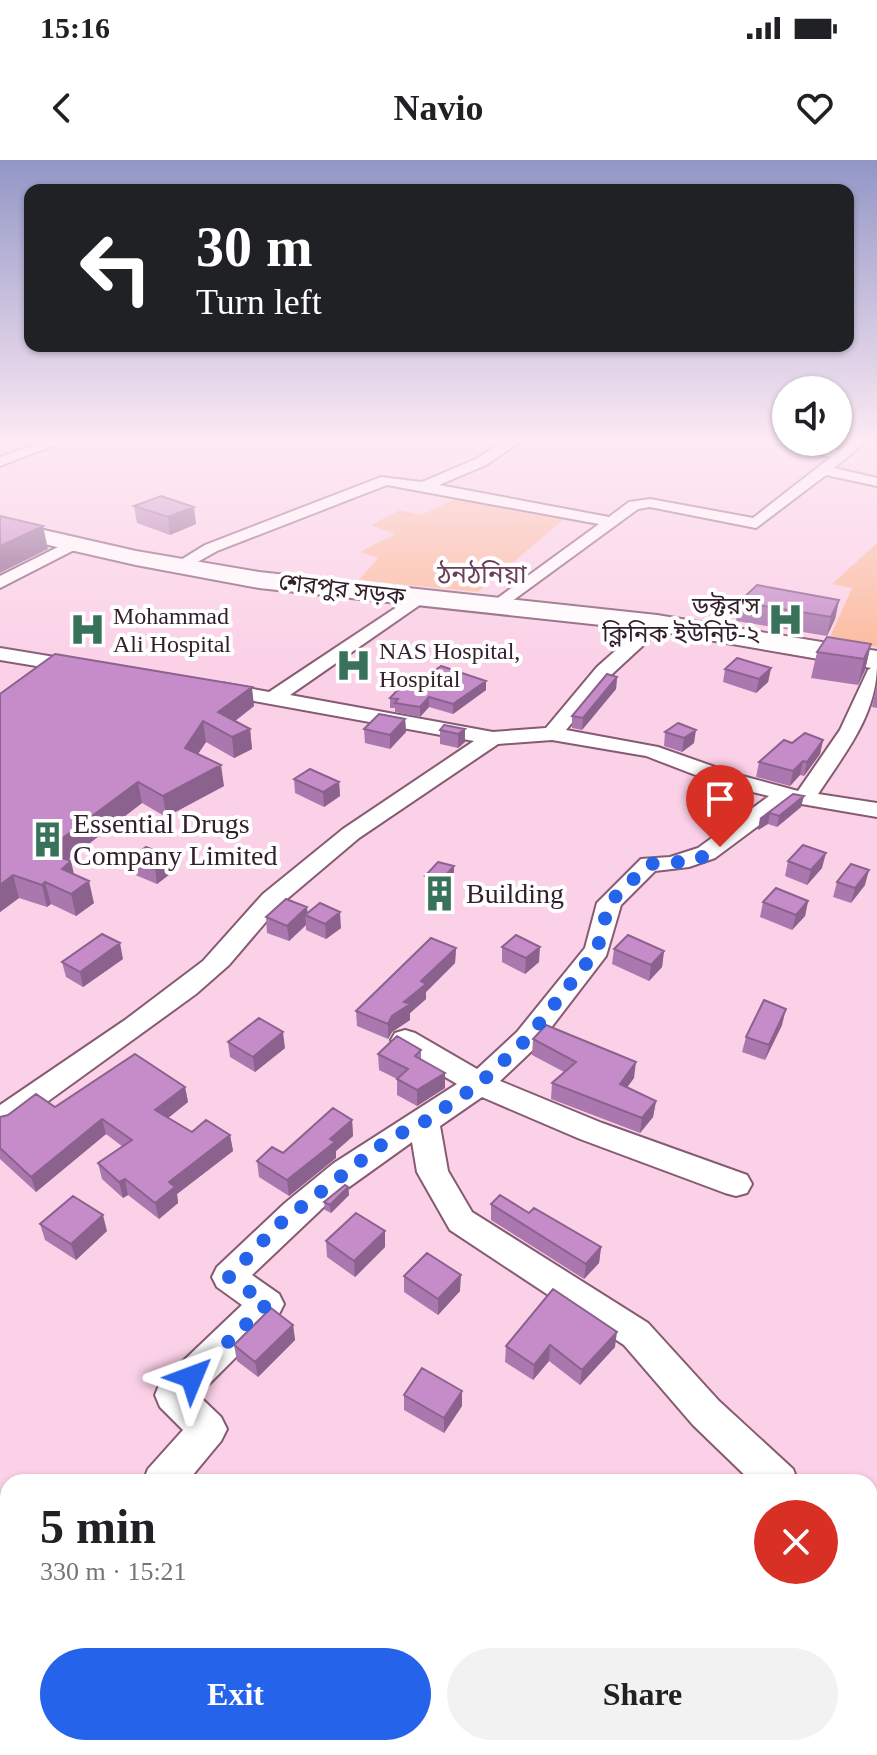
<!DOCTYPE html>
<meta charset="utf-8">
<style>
body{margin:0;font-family:"Times New Roman","Noto Sans Bengali",serif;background:#f2f2f2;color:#202124;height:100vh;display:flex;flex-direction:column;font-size:30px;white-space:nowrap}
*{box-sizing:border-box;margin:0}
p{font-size:26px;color:#757577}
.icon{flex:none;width:44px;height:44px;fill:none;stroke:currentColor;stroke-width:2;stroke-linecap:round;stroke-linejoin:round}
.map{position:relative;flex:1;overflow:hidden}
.panel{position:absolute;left:0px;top:1314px;width:878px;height:282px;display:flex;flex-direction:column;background:#fff;border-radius:24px 24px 0 0;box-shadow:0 2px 6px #0004}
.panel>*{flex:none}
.hud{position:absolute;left:24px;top:24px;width:830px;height:168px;border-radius:16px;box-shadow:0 2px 6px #0004;background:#202124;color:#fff;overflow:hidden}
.tools{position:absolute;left:772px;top:216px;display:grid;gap:16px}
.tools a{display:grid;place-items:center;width:80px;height:80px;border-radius:50%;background:#fff;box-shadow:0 2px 6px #0004;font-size:40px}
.pin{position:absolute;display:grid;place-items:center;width:68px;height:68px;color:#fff;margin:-82px -34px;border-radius:50% 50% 50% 0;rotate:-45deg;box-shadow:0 0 8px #0007}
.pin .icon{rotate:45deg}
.me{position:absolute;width:88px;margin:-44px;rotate:46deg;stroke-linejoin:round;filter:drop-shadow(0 0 6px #0008)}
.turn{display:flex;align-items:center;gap:28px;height:168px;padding:0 40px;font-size:36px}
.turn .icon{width:104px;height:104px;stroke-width:2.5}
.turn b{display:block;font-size:56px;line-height:68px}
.round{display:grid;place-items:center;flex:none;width:84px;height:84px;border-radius:42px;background:#f2f2f2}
.headline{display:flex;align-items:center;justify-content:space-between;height:136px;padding:0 40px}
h1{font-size:48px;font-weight:800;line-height:60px}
.button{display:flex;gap:16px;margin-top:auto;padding:16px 40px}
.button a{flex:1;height:92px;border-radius:48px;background:#2563eb;color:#fff;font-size:32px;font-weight:800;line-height:92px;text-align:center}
.button a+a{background:#f2f2f2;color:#202124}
.status{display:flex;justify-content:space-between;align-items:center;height:56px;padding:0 40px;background:#fff;direction:ltr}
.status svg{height:22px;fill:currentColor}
header{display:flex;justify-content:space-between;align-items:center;height:104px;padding:0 40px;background:#fff;font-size:36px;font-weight:800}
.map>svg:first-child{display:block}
</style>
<div class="status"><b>15:16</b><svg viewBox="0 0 49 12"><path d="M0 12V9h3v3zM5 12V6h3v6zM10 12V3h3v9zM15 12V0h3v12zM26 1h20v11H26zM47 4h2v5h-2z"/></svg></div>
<header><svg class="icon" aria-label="back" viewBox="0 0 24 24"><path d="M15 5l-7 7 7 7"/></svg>Navio<svg class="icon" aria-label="heart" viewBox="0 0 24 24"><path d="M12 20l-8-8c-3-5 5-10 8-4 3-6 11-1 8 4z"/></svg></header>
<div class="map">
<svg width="877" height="1595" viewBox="0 0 877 1595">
<rect width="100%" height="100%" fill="#fbd1e7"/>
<path fill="#fbba9c" d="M460,337L569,355L478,432L359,420L378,398L360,392L395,374L371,365L400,350L421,355Z
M877,383V487L829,479L852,428L832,424Z"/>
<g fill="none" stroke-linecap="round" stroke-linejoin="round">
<defs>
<path id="minor" d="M51,279H71L0,306V297Z
M508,279H524L486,305L439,325L609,357L629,342L650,339L753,358L831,297L759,279H786L839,290L854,279H869L834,308L877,318V326L826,315L756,368L650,347L638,349L497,452L491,451V443L599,364L387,325L217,391L185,409L179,411L171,406L205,385L381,317L422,322L476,299Z
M74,379L82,384L80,387L0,428V416Z
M418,433L424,434V442L290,535L493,572L546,568L597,507L651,459H663V467L611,515L566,570L658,587L735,614L798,631L840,570L868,510L877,504C877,555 845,593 818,634L877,643V657L790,642L715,698L689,707L655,711L621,745L606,796L537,886L500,921L602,963L747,1015L752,1024L747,1033L736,1036L725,1033L580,979L482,937L440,966L448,1011L472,1052L648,1163L719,1241L793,1309L798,1322H752L693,1265L624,1185L450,1070L417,1012L412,982L331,1040L252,1115L279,1134L284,1144L279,1154L198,1235L221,1257L227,1269L221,1281L187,1322H143L148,1309L183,1270L160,1247L155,1235L160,1223L242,1145L217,1127L212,1117L217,1107L285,1043L334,1003L457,924L395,887L391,880L395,873L405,870L415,873L477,909L517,872L585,788L597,743L641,699L670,697L698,688L769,636L719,624L646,596L552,580L498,584L359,678L281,744L229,805L196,834L11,968L0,971V945L125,860L203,801L263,734L343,669L474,581L221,535L211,529L221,523L269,532Z
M0,488L79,501L88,507L79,513L0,500Z
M870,1395L877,1398V1444L870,1441Z
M191,1588H239L236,1595H188Z"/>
<path id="highway" d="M0,360L136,391L259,412L657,455L877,491V509L657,471L259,428L136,405L0,374Z"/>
</defs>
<use href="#minor" stroke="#865a73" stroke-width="4"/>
<use href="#highway" stroke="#865a73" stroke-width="4"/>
<use href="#minor" fill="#fff" fill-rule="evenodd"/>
<use href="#highway" fill="#fff" fill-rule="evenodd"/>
</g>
<path fill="#aa78ae" d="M78,279H111L95,284Z
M134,346L196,364L170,375L137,363Z
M839,440L835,459L827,476L736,461L739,442Z
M871,484L865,510L858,525L811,518L817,492Z
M771,508L768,522L756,533L723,522L725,509Z
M617,517L616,529L582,570L572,568V556Z
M877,523V548L872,547Z
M486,530L453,554L429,547L420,557L395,552V548H390V538Z
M0,534L254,546L235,561L250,569L252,589L234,598L206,582L198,594L224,626L166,657L142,643L68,700L74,715L94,743L76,756L51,744L47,747L19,738L0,752Z
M405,559L406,572L390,589L365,583L364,569Z
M678,563L694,583L682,592L664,586L665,572Z
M465,569V582L458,588L440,584V570Z
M823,580L820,594L804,616L800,615L790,626L756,617L759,602L792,583Z
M294,619L339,622L340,636L324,647L295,633Z
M751,633L748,648L732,660L722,656L724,641Z
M793,634L801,647L777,667L768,664L758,670L760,659Z
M130,699L174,711L157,724L133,714Z
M788,701L822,708L807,725L785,716Z
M438,702L454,728L440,743L425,738V716Z
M837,722L865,725L851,743L833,737Z
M808,741L805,756L792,770L760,757L763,742Z
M308,753L341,768L326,779L306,770V765L289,781L267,773L266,757Z
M502,787L539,802L525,814L502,802Z
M456,788L455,803L426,832V839L410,853V860L392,872L388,879L357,866L356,851Z
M614,789L664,791L662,807L649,821L612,804Z
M123,799L83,827L66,817L62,802Z
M782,865L765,900L742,892L746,877Z
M533,879L634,918L627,927L656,941L653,957L640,973L551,939L552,923L564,912L532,895Z
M228,882L285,888L255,912L230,897Z
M421,890V899L445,928L417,946L397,935V919L379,910L378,894Z
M185,927L188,942L168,958L192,972L230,975L233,991L177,1034L178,1043L159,1059L128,1035L123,1038L102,1019L98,1003L123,987L106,974L36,1032L0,999V957Z
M352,960L353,976L336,991V998L289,1036L259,1017L257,1001L283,993Z
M348,1027L349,1035L331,1053L325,1050L324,1042Z
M491,1044L529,1053L601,1087L599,1103L584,1119L491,1060Z
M40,1064L107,1071L76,1100L45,1080Z
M326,1081L385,1087L355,1117L327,1097Z
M404,1116L460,1131L438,1155L404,1132Z
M553,1129L615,1187L580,1225L549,1201L533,1220L505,1202L506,1186Z
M293,1165L295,1180L258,1217L237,1201L234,1185Z
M462,1231V1246L444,1273L404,1250V1235Z"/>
<path fill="#8b628d" d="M94,279H111L95,284Z
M194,347L196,364L170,375L168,357Z
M43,366L48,389L0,413V386Z
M839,440L835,459L827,476L831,457Z
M871,484L865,510L858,525L864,499Z
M771,508L768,522L756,533L759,519Z
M617,517L616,529L582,570L583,558Z
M486,521V530L453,554V544Z
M252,527L254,546L221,572L218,552Z
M429,537V547L420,557V547Z
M405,559L406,572L390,589V575Z
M203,561L206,582L188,609L185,588Z
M250,569L252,589L234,598L232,577Z
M465,569V582L458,588V574Z
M696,570L694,583L682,592L684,578Z
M823,580L820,594L804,616L807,602Z
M803,601L800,615L790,626L793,611Z
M221,605L224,626L166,657L163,636Z
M138,622L142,643L49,714L44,692Z
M339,622L340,636L324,647L323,632Z
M751,633L748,648L732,660L734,645Z
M804,636L801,647L777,667L779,656Z
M770,653L768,664L758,670L760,659Z
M826,693L822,708L807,725L811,710Z
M171,697L174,711L157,724L155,709Z
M71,701L76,723L62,709Z
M454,706V728L440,743V721Z
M869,710L865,725L851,743L855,728Z
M13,715L19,738L0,752V725Z
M89,721L94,743L76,756L71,734Z
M45,722L51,744L47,747L42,725Z
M808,741L805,756L792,770L796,755Z
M307,747L308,756L305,755L306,765L289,781L287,766Z
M340,752L341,768L326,779L325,764Z
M120,783L123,799L83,827L80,812Z
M540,787L539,802L525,814L526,798Z
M456,788L455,803L426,832V839L410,853V860L392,872L388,879V864L392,856L421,821Z
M664,791L662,807L649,821L651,805Z
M786,849L782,865L765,900L769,885Z
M283,872L285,888L255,912L253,897Z
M636,902L634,918L618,940L620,924Z
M445,913V928L417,946V930Z
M185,927L188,942L158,966L155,950Z
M656,941L653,957L640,973L642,958Z
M102,959L106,974L36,1032L31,1017Z
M352,960L353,976L336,991V998L289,1036L287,1020L330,979Z
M230,975L233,991L177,1034L178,1043L159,1059L155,1043L169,1022Z
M125,1019L128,1035L123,1038L119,1022Z
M348,1027L349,1035L331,1053L330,1045Z
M103,1055L107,1071L76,1100L71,1084Z
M385,1071V1087L355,1117L354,1101Z
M601,1087L599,1103L584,1119L586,1104Z
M461,1115L460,1131L438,1155V1139Z
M293,1165L295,1180L258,1217L255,1202Z
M617,1172L615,1187L580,1225L582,1210Z
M550,1185L549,1201L533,1220L534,1205Z
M462,1231V1246L444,1273V1258Z
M165,1588H179L174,1595H163L162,1593Z"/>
<path fill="#c68cca" stroke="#8b628d" stroke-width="2" d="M161,336L194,347L168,357L134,346Z
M0,356L43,366L0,386Z
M757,425L839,440L831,457L739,442Z
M827,477L871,484L864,499L817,492Z
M55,494L252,527L218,552L250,569L232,577L203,561L185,588L221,605L163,636L138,622L44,692L71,701L62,709L89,721L71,734L45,722L42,725L13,715L0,725V534Z
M737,498L771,508L759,519L725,509Z
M441,506L486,521L453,544L429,537L420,547L395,543L398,539L390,538L408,519L420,521Z
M607,514L617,517L583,558L572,556Z
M379,554L405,559L390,575L364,569Z
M678,563L696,570L684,578L665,572Z
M444,565L465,569L458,574L440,570Z
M805,573L823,580L807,602L803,601L793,611L759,602L784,580L792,583Z
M310,609L339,622L323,632L294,619Z
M739,629L751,633L734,645L724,641Z
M793,634L804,636L779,656L770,653L760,659Z
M803,685L826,693L811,710L788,701Z
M146,687L171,697L155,709L130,699Z
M438,702L454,706L440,721L425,716Z
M851,704L869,710L855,728L837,722Z
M776,728L808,741L796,755L763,742Z
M286,739L307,747L287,766L266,757Z
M320,743L340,752L325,764L305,755Z
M102,774L120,783L80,812L62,802Z
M516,775L540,787L526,798L502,787Z
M628,775L664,791L651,805L614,789Z
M431,778L456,788L421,821L426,824L404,842L410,844L392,856L388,864L356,851Z
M764,840L786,849L769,885L746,877Z
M259,858L283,872L253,897L228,882Z
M546,865L636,902L620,924L656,941L642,958L552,923L576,902L533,879Z
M397,876L421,890L415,896L445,913L417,930L397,919L408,909L378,894Z
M135,894L185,927L155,950L192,972L206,960L230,975L169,1022L175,1027L155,1043L125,1019L119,1022L98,1003L132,980L102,959L31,1017L0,988V957L8,955L36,934L55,947Z
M333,948L352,960L330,979L335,982L287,1020L257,1001L272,987L283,993Z
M345,1025L348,1027L330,1045L324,1042Z
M500,1035L529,1053L534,1048L601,1087L586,1104L491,1044Z
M73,1036L103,1055L71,1084L40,1064Z
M356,1053L385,1071L354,1101L326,1081Z
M427,1093L461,1115L438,1139L404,1116Z
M553,1129L617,1172L582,1210L550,1185L534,1205L506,1186Z
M271,1148L293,1165L255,1202L234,1185Z
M422,1208L462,1231L444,1258L404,1235Z
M117,1588H165L162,1593L164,1595H111Z"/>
<linearGradient id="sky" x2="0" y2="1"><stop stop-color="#9296c6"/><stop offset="0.56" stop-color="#fdeaf4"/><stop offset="1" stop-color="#fdeaf4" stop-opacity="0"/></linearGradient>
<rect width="877" height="502" fill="url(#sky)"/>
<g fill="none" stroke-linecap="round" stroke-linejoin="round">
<path stroke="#2563eb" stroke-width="14" stroke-dasharray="0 25.2" d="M192,1217L267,1144L229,1117L278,1065L389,979L424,962L479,924L527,879L597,790L609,743L649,704L695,701L720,687"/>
</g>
<defs>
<symbol id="hospital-bare" viewBox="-9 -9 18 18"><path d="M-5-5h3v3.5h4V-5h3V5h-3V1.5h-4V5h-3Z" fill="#39725a" stroke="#fff" stroke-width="2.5" paint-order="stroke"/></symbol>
<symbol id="building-bare" viewBox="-9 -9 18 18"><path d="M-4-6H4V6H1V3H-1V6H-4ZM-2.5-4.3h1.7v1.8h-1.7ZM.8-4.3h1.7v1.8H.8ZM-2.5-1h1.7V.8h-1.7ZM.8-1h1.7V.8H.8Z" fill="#39725a" stroke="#fff" stroke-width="2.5" paint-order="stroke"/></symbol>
</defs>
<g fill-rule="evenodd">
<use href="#hospital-bare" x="760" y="434" width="51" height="51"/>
<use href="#hospital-bare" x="62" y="444" width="51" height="51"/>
<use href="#hospital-bare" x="328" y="480" width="51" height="51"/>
<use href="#building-bare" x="22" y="654" width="51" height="51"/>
<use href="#building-bare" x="414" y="708" width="51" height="51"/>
</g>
<g text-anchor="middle" stroke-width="8" stroke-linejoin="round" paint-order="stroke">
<g font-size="24" fill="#321f2a" stroke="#fff">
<text transform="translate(342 429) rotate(7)" y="8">শেরপুর সড়ক</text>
</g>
<g font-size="24" fill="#321f2a" stroke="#fff" text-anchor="start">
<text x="760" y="454" text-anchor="end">ডক্টর'স<tspan x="760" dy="28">ক্লিনিক ইউনিট-২</tspan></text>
<text x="113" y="464">Mohammad<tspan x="113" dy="28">Ali Hospital</tspan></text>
<text x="379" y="499">NAS Hospital,<tspan x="379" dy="28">Hospital</tspan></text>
</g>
<g font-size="26" fill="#6a4059" stroke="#fff">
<text x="482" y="423">ঠনঠনিয়া</text>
</g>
<g font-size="28" fill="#321f2a" stroke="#fff" text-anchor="start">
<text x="73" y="673">Essential Drugs<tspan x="73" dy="32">Company Limited</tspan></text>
<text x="466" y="743">Building</text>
</g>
</g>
</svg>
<div class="tools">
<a><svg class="icon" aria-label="sound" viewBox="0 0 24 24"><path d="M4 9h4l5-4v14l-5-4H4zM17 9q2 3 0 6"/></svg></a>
</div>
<div class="pin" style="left:720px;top:687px;background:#d93025"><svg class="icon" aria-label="arrive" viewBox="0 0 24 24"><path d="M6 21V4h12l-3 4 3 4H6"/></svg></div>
<svg class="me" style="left:192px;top:1217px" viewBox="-20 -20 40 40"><path d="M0-17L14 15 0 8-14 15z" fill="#2563eb" stroke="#fff" stroke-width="4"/></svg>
<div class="hud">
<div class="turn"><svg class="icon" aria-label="left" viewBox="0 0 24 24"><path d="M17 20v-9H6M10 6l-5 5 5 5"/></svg><div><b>30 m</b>Turn left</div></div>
</div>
<section class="panel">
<div class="headline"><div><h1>5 min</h1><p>330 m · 15:21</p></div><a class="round" style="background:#d93025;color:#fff"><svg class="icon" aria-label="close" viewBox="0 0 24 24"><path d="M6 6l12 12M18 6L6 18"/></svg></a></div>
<div class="button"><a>Exit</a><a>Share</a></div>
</section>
</div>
